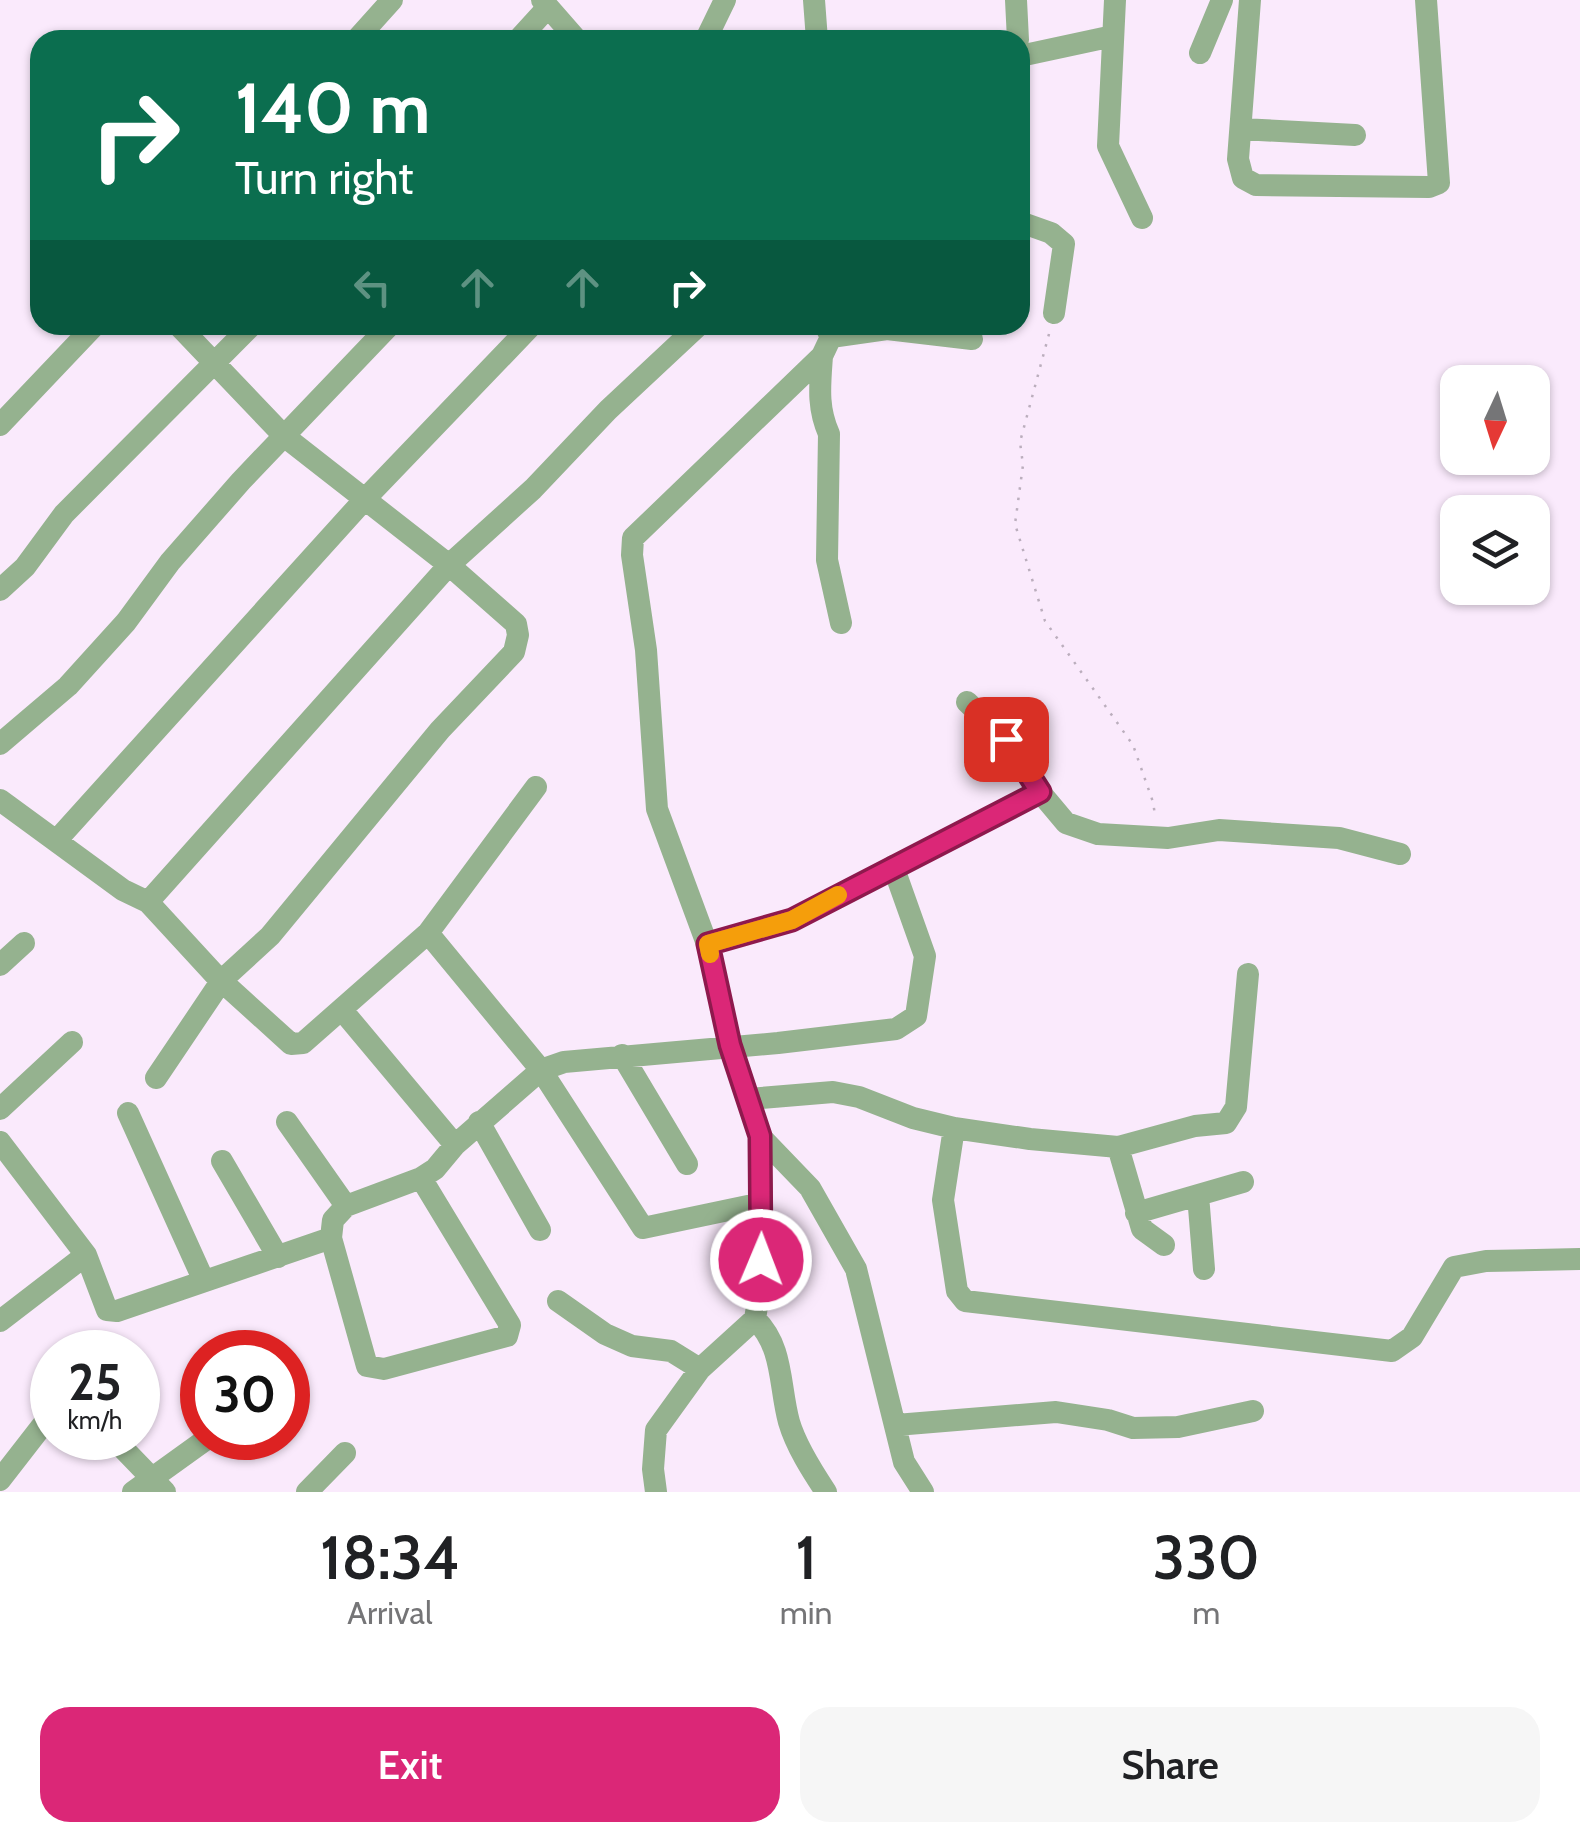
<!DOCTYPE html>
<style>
body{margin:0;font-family:Cabin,sans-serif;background:#f6f6f6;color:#202124;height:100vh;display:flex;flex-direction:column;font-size:38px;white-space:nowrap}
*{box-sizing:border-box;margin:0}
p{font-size:32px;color:#757577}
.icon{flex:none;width:55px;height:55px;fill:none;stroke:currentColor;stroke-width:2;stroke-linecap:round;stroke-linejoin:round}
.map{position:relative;height:1492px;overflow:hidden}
.panel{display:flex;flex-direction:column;background:#fff;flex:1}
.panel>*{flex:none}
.hud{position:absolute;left:30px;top:30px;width:1000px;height:305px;border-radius:30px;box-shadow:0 2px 8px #0004;background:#0b6e4f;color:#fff;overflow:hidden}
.needle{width:65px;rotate:184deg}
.controls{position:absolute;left:1440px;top:365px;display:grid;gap:20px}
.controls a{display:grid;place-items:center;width:110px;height:110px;border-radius:20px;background:#fff;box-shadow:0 2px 8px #0004;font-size:50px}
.speed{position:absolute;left:30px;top:1330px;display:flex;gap:20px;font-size:50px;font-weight:700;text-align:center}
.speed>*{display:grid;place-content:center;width:130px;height:130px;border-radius:50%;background:#fff;box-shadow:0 2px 8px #0004;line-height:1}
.speed small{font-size:25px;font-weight:400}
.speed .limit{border:15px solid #d22;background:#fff;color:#111}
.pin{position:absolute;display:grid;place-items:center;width:85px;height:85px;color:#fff;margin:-42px;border-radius:20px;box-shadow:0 5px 15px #0006}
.me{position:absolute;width:110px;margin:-55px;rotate:1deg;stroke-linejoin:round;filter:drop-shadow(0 0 8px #0008)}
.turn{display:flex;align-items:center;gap:35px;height:210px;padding:0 40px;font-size:45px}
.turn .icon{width:130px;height:130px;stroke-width:2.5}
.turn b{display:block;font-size:70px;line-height:85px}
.lanes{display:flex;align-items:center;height:95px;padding:0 40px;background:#0003;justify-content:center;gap:50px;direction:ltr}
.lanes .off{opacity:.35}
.eta{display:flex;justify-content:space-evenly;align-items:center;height:170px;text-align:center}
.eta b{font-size:60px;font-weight:600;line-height:70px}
.button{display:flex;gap:20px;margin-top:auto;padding:20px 40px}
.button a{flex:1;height:115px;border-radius:30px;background:#db2777;color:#fff;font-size:40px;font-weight:600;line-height:115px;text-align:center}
.button a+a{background:#f6f6f6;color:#202124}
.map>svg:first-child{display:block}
</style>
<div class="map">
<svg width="1580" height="1492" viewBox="0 0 1580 1492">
<rect width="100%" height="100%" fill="#faeafc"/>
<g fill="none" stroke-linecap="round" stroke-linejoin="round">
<path stroke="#bbaebd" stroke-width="2.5" stroke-dasharray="2.5 8" stroke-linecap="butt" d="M1049,334L1020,442L1023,465L1015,524L1045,621L1133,745L1153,802L1155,815"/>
<path stroke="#95b28f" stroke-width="22" d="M542,0L577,40
M814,0L817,40
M1016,0L1018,40
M1115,0L1108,146L1142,218
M1250,0L1238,159L1243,178L1256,185L1429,187L1439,183L1426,0
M707,37L725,0
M356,40L392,0
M518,40L548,7
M1200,53L1222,0
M1020,56L1113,36
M1241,129L1355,135
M1020,222L1051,233L1064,244L1054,313
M831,337L887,329L972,339
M822,356C820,385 817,407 829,434L827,560L841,623
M0,425L95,325
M0,590L25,567L64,514L252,325
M967,702L1006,739L1040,792L1066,823L1098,834L1168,838L1219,830L1339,838L1400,854
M0,744L68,686L126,622L170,562L241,481L390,325
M0,800L123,890L148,902L217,977L291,1044L303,1043L428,933L536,787
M56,841L364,500L532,325
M148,902L449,565L533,489L608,410L699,325
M428,933L541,1070L643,1228L762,1203
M707,944L792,920L1040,792
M0,965L24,943
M342,1010L455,1145L541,1070L564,1062L778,1043L896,1029L916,1016L925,956L893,866
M622,1055L687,1164
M156,1078L222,980L270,936L440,730L514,652L518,635L516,624L449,565L284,436L178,325
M748,1099L833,1092L859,1097L913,1118L954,1128L1030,1139L1118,1147L1195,1126L1226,1123L1236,1107L1248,974
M0,1109L72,1042
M128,1113L203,1279
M287,1122L346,1206L421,1178L435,1169L455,1145
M479,1122L540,1230
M954,1128L943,1200L957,1291L965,1301L1392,1351L1412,1337L1454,1267L1486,1261L1580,1259
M760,1136L810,1188L856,1269L904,1462L923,1492
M0,1142L86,1255L107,1310L117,1311L331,1238
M1118,1147L1142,1229L1164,1245
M222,1161L278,1257
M1198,1195L1204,1269
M346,1206L333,1220L331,1238L367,1366L384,1369L507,1336L510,1325L421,1178
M1136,1213L1243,1182
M558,1301L605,1334L632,1346L671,1351L700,1369
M755,1319C784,1347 779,1386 789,1422C796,1446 812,1471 826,1492
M0,1321L86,1255
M288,1398L296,1396
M896,1425L1056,1412L1108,1420L1133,1428L1178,1427L1253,1411
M113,1438L165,1492
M0,1480L52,1413
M133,1492L208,1438
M307,1492L345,1453
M656,1492L653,1469L656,1430L700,1369L755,1319L760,1288L762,1203L760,1136L730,1045L707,944L657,809L646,650L632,555L633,538L822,356L831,337L825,325"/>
</g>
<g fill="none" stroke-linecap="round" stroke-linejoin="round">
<defs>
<path id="route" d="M761,1260L760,1136L730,1045L708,944L792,920L1040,792L1006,739"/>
</defs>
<use href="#route" stroke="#8e194d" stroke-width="25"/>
<use href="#route" stroke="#db2777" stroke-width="18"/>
<path stroke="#f59e0b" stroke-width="18" d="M710,954L708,944L792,920L838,895"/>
</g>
</svg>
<div class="controls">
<a><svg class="needle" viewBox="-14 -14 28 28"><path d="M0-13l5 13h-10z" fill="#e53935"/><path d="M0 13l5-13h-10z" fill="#757577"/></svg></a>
<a><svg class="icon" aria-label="layers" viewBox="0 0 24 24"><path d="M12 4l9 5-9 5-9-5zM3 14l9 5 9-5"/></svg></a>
</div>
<div class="speed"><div>25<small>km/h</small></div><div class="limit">30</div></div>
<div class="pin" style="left:1006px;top:739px;background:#d93025"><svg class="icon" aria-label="arrive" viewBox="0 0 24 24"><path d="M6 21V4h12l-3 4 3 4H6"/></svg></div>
<svg class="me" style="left:761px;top:1260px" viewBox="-20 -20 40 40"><circle r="17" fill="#db2777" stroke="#fff" stroke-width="3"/><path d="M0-11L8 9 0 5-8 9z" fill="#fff"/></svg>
<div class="hud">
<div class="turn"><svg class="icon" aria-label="right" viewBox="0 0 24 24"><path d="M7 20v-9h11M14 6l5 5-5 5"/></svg><div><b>140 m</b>Turn right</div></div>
<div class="lanes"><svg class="icon off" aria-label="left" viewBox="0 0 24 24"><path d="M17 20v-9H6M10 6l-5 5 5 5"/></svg><svg class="icon off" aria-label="ahead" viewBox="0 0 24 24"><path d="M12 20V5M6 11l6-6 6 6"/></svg><svg class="icon off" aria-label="ahead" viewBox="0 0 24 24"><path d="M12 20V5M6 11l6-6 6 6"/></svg><svg class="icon" aria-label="right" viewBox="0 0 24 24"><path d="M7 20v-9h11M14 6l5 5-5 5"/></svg></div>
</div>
</div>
<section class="panel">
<div class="eta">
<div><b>18:34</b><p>Arrival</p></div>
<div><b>1</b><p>min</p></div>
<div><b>330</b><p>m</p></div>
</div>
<div class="button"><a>Exit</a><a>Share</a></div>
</section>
